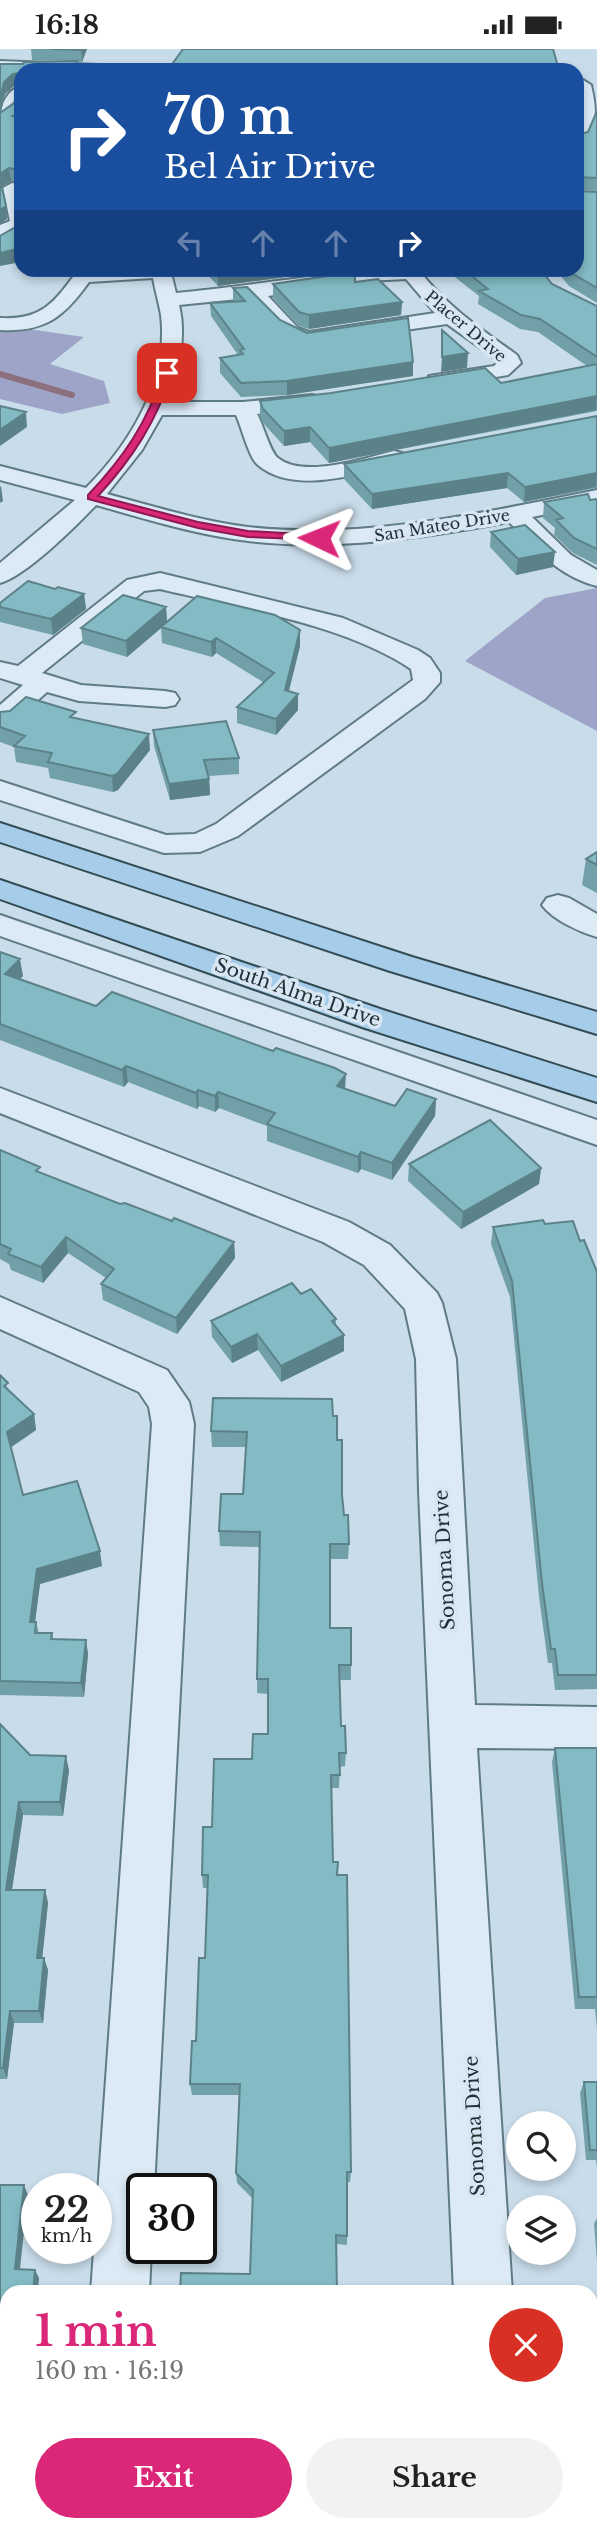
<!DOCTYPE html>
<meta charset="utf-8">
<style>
body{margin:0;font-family:"Libre Baskerville",serif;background:#f2f2f2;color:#222;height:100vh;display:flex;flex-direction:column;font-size:26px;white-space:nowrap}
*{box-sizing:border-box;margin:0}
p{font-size:23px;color:#767676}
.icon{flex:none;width:38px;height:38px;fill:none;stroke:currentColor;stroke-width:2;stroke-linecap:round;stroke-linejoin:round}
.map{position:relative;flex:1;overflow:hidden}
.drawer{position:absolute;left:0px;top:2236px;width:598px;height:247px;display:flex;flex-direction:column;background:#fff;border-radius:21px 21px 0 0;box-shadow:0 4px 10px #0003}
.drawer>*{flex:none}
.banner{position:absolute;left:14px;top:14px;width:570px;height:214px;border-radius:21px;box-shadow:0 4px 10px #0003;background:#1a4fa0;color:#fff;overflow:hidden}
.controls{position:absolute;left:506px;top:2062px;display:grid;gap:14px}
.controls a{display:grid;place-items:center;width:70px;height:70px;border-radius:50%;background:#fff;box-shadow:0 4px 10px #0003;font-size:35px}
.speed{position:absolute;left:21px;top:2124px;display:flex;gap:14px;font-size:35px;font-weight:700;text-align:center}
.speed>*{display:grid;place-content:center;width:91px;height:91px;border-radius:50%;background:#fff;box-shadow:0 4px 10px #0003;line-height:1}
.speed small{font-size:18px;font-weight:400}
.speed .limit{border:4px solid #111;border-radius:10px;background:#fff;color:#111}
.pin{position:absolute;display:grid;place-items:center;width:60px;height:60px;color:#fff;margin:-30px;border-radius:14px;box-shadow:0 4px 10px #0006}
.me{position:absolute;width:77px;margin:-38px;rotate:272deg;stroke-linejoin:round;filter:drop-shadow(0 0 5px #0008)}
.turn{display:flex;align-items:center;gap:24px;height:147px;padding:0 35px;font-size:32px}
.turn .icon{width:91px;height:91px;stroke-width:2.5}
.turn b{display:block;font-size:49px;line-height:60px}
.lanes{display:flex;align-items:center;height:66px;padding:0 35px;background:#0003;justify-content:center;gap:35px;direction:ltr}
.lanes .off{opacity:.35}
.round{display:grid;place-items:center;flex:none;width:74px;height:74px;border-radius:37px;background:#f2f2f2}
.overview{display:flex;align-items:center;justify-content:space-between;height:119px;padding:0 35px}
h1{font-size:42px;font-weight:800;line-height:52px;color:#db2777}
.cta{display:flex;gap:14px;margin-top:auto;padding:14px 35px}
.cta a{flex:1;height:80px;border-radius:42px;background:#db2777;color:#fff;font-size:28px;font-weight:800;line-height:80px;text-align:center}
.cta a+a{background:#f2f2f2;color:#222}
.status{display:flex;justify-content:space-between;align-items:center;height:49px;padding:0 35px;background:#fff;direction:ltr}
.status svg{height:19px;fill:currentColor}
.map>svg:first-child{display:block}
</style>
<div class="status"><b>16:18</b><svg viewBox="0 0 49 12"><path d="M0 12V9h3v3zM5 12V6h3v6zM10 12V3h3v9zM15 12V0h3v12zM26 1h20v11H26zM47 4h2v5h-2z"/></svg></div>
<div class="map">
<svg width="597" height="2482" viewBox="0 0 597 2482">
<rect width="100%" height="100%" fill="#c9dcea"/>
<path fill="#9da4c7" d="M0,276L84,288L50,315L104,332L110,354L62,365L0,350Z
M597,539V682L465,612L545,549Z"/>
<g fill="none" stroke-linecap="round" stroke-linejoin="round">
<path stroke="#8c707f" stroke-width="6" d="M0,325L72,346"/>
<defs>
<path id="minor" d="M0,12L98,16L106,21L0,22Z
M583,31L591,36C597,63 597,70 584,94L578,95V77L584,67L578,45V33Z
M21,37C21,52 16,69 0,74C0,59 5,42 21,37Z
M12,134L18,135L21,140V181L0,188V176L10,172L3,139Z
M109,220H170L176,244C257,237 338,220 418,220C446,257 481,280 517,306L521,314L508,326L437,338L429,337L426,332L429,327L494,317L499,312L447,275L308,295L284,287L248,249L179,256C187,289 178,321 168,353H243L312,346L320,348L323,353L320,358L257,365C263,375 270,403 278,409C303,430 365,409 394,402L402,404L405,409L402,414C362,424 294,447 258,416C249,409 242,379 236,366H162L142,401L107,445C153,457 200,472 248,478C365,491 482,464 597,441V455L532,468L571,506L597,521V537C558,527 537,501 509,473C423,489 336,502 248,492C196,486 146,470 96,456C76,477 26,527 0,534V514L75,451L0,431V417L86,439C130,395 169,331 161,266C159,254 155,241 153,229L89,233C63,269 45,283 0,281V269C41,271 53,255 76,224ZM406,230L435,264L309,283L298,279L268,247L367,232Z
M160,524L343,569L418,601L430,609L440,624V633L425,650L238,787L200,803L164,804L0,751V732L166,786L195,785L216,775L413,631L411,620C344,575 239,559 160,540L144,542L42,624L81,636L165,642L175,644L179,650L175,656L165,658L79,652L47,643L10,676L0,678V656L23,636L0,629V613L18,617L127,531Z
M558,846L569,849L597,865V888C580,883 553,871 542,856L547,849Z
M0,866L597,1071V1096L0,887Z
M0,1039L349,1173L390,1196L437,1244L442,1254L456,1310L475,1656L597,1658V1700L477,1699L512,2244H454L419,1442L416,1310L405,1260L364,1216L323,1193L0,1064Z
M0,1248L167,1321L189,1353L194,1375L154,2140H142V2200H151L149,2244H91L152,1375L149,1358L139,1343L0,1280Z
M75,2476H137L136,2482H74Z
M465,2476H527V2482H465Z"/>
<path id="major" d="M0,774L412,908L597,963V985L390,922L0,793Z
M0,831L386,962L597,1029V1053L362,978L0,850Z"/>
</defs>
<use href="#minor" stroke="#5f7b84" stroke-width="4"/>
<use href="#major" stroke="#334c53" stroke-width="4"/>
<use href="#minor" fill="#dbeaf5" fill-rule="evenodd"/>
<use href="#major" fill="#a5cce9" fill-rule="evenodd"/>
</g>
<path fill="#71a0a9" d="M31,0H87L82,13H77L78,21H21V36L14,37L5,45L1,63L14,54L21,38V135L20,134L11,132L2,137L7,170L0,175V15H23L72,12L32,11Z
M597,60V142L578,141L580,85L588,83Z
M597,143V254L569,237L555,220H578Z
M202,220H344L218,237Z
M452,220H540L552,235L597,257V362L329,414L310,393L284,397L263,374L260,366V352L501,334L587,317L538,283L520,280L478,255L479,247L451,225Z
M355,233L402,253L401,266L309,280L299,277L273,249V235Z
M233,239L280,271L413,327L287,346L241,348L220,324V309L238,306L211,267L210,254L233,252Z
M597,367V439L524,453L507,439L372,460L344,430V415Z
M597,450V516L573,504L554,486L555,479L543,469L544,453Z
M491,483L553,518L516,526L490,498Z
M84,545L86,560L53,586L0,573V554Z
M166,558L167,573L300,597L289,642L298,661L276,686L237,674V658L263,633L216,604L212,608L162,594L161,579L127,608L83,595L81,579Z
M0,663L77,669L150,701L118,741L113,743L50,729L48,719L16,713L14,698L0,693Z
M153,681L239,709V725L209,727L210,746L170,751L154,697Z
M597,803V844L582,836L586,810Z
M0,903L23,927L19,930L96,957L395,1057L436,1050L435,1067L392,1131L361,1120L358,1124L267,1092V1077L219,1059L215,1063L199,1057L197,1060L128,1033L124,1038L0,991Z
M0,1101L41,1124L120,1155L234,1193L235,1209L177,1285L103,1251L101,1235L106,1229L68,1204L43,1234L11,1221L9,1215L0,1210Z
M409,1115L541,1119L539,1135L461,1180L408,1132Z
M545,1175L580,1192L597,1223V1640L555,1641L552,1614H548L539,1548L510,1248L491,1195L493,1178Z
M301,1245L336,1270V1277L344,1302L281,1333L258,1301L232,1314L212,1288L211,1272Z
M0,1326L10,1343L34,1365L36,1381L11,1398L23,1446L102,1517L40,1535L35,1573H36L39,1584H52L53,1590L86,1591L88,1605L84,1648L0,1646Z
M333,1367L337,1391L344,1466L349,1495L348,1510H330V1579L351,1616V1631H340L341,1677L346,1704L345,1717L340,1718L339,1739H332L333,1813L338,1826L351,2123L350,2133H347V2196L336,2195L250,2225L253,2150L237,2134L236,2124L239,2046H192L190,2035L205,1909L207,1839H203L202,1826L212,1778L268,1685V1645L257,1644L259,1498L220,1497L219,1482L243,1445L246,1398H212L211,1382Z
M0,1675L30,1706L69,1721L63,1767L23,1766L12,1841H45L48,1854L42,1909H44L48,1921L43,1974H14L7,2030H0Z
M555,1699H597V1980L595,1960H575L552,1713Z
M584,2033H597V2119L596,2111H586L580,2044Z
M597,2169V2212L594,2175Z"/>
<path fill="#5c8289" d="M82,0H87L82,13L81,1Z
M77,12L78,21H72Z
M21,24V36L14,37L5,45L0,67V50L4,33L13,25Z
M582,55L581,67L578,73V63Z
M9,119L11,132L1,138L0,125Z
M6,157L7,170L0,175V161Z
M21,199V213L0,217V204Z
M244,220H344L218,237V224Z
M402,253L401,266L309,280V266Z
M468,304L467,319L441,323L442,308Z
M413,313V327L287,346V332Z
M597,347L596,361L329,414V399Z
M26,363L27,378L0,397V381Z
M310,378V393L284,397V382Z
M508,424L507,439L372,460V445Z
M597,424L596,438L524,453L525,438Z
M1,437L3,452L0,454V438Z
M555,503L553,518L516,526L518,510Z
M84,545L86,560L53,586L51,570Z
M166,558L167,574L127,608L126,592Z
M300,581V597L285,657V641Z
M216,589V604L212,608L211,593Z
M298,645V661L276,686V670Z
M149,685L150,701L118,741L113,743L112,727Z
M209,730L210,746L170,751L169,735Z
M20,910L23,927L8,942L5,925Z
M126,1017L128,1033L124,1038L122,1021Z
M346,1025L345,1041L337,1037Z
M198,1041L199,1057L197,1060L196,1044Z
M218,1043L219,1059L215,1063V1047Z
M436,1050L435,1067L392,1131V1114Z
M361,1103V1120L358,1124V1108Z
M541,1119L539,1135L461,1180L463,1163Z
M66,1188L68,1204L43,1234L41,1218Z
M234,1193L235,1209L177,1285L176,1269Z
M257,1285L258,1301L232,1314L231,1298Z
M344,1286V1302L281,1333V1317Z
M34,1365L36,1381L10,1399L7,1383Z
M100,1502L102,1517L40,1535L33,1587L30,1573L37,1520Z
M86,1591L88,1605L84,1648L81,1634Z
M66,1707L69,1721L63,1767L60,1753Z
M19,1753L23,1766L10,1854L6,1841Z
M45,1841L48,1854L41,1921L37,1909Z
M44,1909L48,1921L43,1974L39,1962Z
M10,1962L14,1974L7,2030L3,2019Z
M24,2136L28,2146L19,2229L15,2220Z
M35,2221L39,2229L38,2244H33Z
M7,2389V2448L4,2482H0V2466Z"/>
<path fill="#83bac4" stroke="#5c8289" stroke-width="2" d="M51,0H82L81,1Z
M183,0H553L559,21H168Z
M77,12L72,21H21V24L13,25L4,33L0,50V15H23L24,13Z
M21,38V62L13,67H21V125L19,121L9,119L0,125V64L14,54Z
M578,43L579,44L582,55L578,63Z
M597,62V129L578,128V132V83L580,85L588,83Z
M0,129L6,157L0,161Z
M578,142L597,143V239L570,223L568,220H578Z
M21,175V199L0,204V187Z
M214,220H244L218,224Z
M463,220H540L552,235L597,257V308L540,270L521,266L479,242L488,240Z
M355,223V233L378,230L402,253L309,266L299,263L273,235Z
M247,238L280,271L307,284L408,269L413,313L287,332L241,334L220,309L243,305L240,301L244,300L210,254L245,252L233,239Z
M442,281L468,304L442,308Z
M597,315V347L329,399L310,378L284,382L263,360L260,352L331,344L485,319L501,334Z
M0,357L26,363L0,381Z
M597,367V424L525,438L508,424L372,445L344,415Z
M588,445L590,451L597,450V500L574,489L556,471L563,469L544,453Z
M525,476L555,503L518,510L491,483Z
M28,532L55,540L58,538L84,545L51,570L0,558V554Z
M123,546L166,558L126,592L81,579Z
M197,547L275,566L300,581L285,641L298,645L276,670L237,658L274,624L216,589L211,593L161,578Z
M26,648L76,663L70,668L149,685L117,725L112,727L48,713L52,704L14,697L25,687L0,678V663L10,662Z
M226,672L239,709L204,711L209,730L169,735L153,681Z
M597,803V816L586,810Z
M0,903L20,910L5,925L96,957L112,943L273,1002L276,999L335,1019L346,1025L337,1037L395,1057L407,1040L436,1050L392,1114L361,1103L358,1108L267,1075L275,1064L218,1043L215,1047L198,1041L196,1044L126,1017L122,1021L0,975Z
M490,1071L541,1119L463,1163L409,1115Z
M0,1101L40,1118L36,1122L120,1155L125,1154L172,1172L174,1169L234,1193L176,1269L101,1235L114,1220L66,1188L41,1218L8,1205L11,1200L0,1195Z
M543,1171L545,1175L573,1172L580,1192L584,1191L597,1223V1626H558L555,1600H551L542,1534L512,1232L493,1178Z
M292,1234L301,1245L311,1240L336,1270L332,1272L344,1286L281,1317L257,1285L231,1298L211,1272Z
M0,1326L8,1334L4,1337L34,1365L7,1383L23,1446L77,1432L100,1502L37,1520L30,1573H36L35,1584H52L51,1590L86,1591L81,1634L0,1632Z
M213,1349L332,1350L333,1367H337V1391H342V1446L344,1466H348L349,1495H330V1579H351V1616H339L341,1677H345L346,1704H339L340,1726H331L333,1813H338L337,1826H347L351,2123H347V2187L336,2186L337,2244H180L181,2224L250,2225L253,2141L236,2124L240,2035H190L192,1992H196L199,1909H205L208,1826H202L203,1778H212L214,1710H252L253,1685H268V1630H257L260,1483L219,1482L221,1445H243L247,1383L211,1382Z
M0,1675L30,1706L66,1707L60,1753H19L6,1841H45L37,1909H44L39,1962H10L3,2019H0Z
M555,1699H597V1948H579Z
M584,2033H597V2101H590Z
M0,2136H24L15,2220L35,2221L33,2244H7V2389L0,2466Z
M175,2476H352V2482H174Z"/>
<path fill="#db2777" stroke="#8e194d" stroke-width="2" d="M167,321L172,324C156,373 133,409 98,447L198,473L248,482L319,486L323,487V491L248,488L198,479L88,450V446C124,408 147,374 163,324Z"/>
<g text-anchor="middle" stroke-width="7" stroke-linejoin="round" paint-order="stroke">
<g font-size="16" fill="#213236" stroke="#d7e6f2">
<text transform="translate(466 277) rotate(40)" y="6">Placer Drive</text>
<text transform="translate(442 476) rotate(-9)" y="6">San Mateo Drive</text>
</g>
<g font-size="19" fill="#213236" stroke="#d7e6f2">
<text transform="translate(298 943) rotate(19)" y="7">South Alma Drive</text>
<text transform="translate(444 1511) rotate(-93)" y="7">Sonoma Drive</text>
<text transform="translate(474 2077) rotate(-93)" y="7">Sonoma Drive</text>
</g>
</g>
</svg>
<div class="controls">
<a><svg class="icon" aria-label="search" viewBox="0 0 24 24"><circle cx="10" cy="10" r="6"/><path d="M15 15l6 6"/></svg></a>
<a><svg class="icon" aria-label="layers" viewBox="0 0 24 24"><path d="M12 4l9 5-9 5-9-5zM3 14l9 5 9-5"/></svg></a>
</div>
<div class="speed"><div>22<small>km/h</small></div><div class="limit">30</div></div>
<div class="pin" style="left:167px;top:324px;background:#d93025"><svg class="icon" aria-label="arrive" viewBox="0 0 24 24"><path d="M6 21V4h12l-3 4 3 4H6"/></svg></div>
<svg class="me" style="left:319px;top:489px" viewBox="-20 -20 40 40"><path d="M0-17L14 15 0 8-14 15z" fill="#db2777" stroke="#fff" stroke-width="4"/></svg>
<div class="banner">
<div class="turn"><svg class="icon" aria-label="right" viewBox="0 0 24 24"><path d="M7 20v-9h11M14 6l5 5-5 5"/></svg><div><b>70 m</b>Bel Air Drive</div></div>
<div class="lanes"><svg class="icon off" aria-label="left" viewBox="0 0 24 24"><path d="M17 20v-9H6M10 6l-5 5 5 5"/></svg><svg class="icon off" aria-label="ahead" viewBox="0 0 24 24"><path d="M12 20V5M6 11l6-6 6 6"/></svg><svg class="icon off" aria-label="ahead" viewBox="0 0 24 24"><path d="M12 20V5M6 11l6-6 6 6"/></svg><svg class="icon" aria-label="right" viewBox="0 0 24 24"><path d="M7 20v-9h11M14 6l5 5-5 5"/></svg></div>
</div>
<section class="drawer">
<div class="overview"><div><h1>1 min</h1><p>160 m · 16:19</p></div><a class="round" style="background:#d93025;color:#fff"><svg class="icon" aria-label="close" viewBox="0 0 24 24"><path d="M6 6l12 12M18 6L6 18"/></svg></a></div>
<div class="cta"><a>Exit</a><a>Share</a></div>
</section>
</div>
